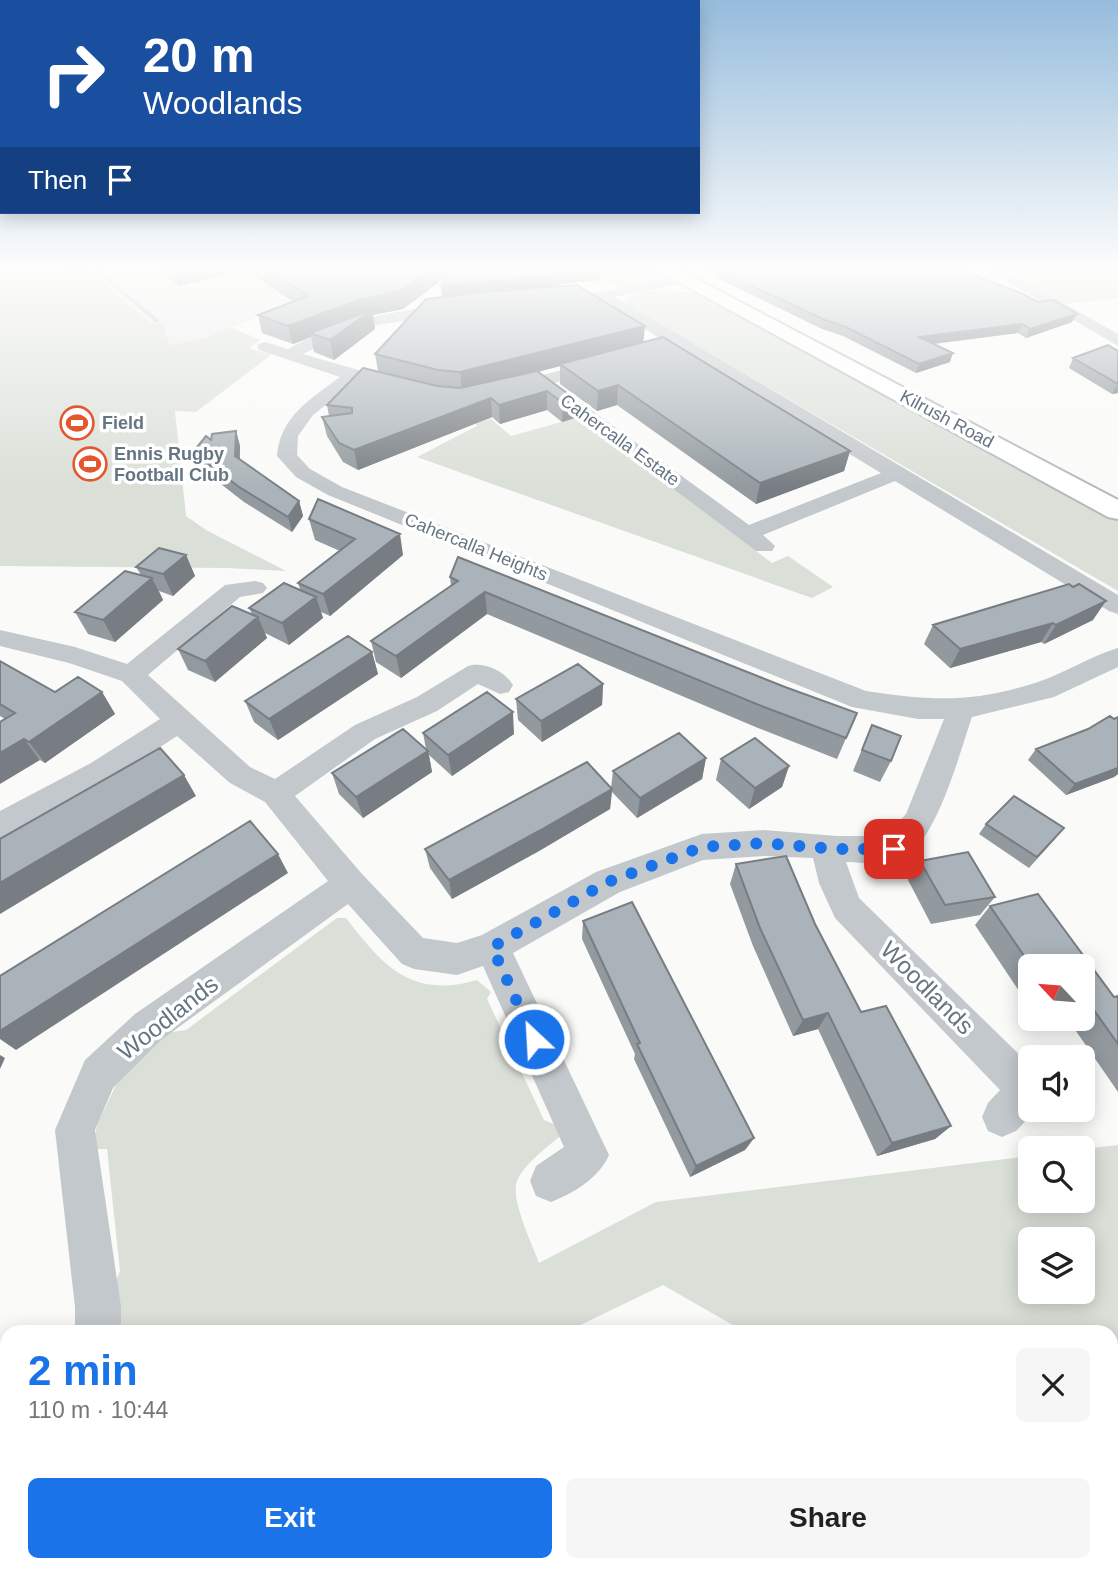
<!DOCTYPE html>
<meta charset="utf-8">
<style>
body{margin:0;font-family:Arial,sans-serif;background:#f6f6f6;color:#202124;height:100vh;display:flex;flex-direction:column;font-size:26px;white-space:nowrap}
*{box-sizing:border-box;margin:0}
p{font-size:23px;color:#757577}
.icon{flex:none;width:38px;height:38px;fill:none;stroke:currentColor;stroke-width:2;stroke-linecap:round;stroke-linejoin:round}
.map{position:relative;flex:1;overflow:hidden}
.sheet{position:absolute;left:0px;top:1325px;width:1118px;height:247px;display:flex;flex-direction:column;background:#fff;border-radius:21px 21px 0 0;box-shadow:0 4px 18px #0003}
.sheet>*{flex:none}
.banner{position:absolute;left:0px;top:0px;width:700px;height:214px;box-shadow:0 4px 18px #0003;background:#1a4fa0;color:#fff;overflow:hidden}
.needle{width:46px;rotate:296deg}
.buttons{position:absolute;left:1018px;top:954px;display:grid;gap:14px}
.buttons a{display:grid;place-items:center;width:77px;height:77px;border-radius:10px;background:#fff;box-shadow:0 4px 18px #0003;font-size:35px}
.pin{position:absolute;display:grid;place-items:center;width:60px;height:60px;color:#fff;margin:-30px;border-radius:14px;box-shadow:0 4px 10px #0006}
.me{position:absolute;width:77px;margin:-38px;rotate:335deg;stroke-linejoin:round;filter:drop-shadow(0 0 5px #0008)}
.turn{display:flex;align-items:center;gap:24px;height:147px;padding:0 28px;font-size:32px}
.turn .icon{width:91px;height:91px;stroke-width:2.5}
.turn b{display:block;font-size:49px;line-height:60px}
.then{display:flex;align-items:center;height:66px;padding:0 28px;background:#0003;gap:14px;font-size:26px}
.round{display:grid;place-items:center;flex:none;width:74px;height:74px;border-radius:10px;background:#f6f6f6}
.summary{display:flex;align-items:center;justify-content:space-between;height:119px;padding:0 28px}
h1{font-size:42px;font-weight:800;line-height:52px;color:#1a73e8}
.button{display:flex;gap:14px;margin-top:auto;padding:14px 28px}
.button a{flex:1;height:80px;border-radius:10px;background:#1a73e8;color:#fff;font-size:28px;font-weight:800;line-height:80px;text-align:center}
.button a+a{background:#f6f6f6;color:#202124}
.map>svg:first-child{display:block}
</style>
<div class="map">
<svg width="1118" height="1571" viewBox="0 0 1118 1571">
<rect width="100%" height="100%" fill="#fafaf8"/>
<path fill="#e8e9e9" d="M0,269H498L466,271L282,307L202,339L169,345L167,329L0,342Z"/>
<path fill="#dadfd7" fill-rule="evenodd" d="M77,269H88L150,323L164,322L169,345L202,339L230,327L261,340L249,348L271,355L268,357L196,412L175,411L186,516L206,530L286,571L227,568L0,566V279Z
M593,269H653L661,272L660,276L651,281L620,287L615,283L607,285Z
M1004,269H1118V298L1065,304Z
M659,290L701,293L1118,520V591L627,305L626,300L636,293Z
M550,395L772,563L788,556L833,587L812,598L417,457L477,426L475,423L490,418L511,436L572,419Z
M337,918H346C383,966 411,999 477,980L491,992L487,999L544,1120L561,1127L563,1134C549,1146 520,1166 516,1185C513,1205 532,1244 539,1263L656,1202L1031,1156V1200H1083V1149L1118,1145V1461L1115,1467L1118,1470V1554L1111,1550V1332H745L663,1285L566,1332H166L162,1329L120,1332L109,1298L120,1271L107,1149H93L97,1125L116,1085L164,1033L186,1030ZM1031,1239H1083V1292H1031Z
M7,1542V1564L50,1565L39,1571H0V1545Z
M450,1565H538L541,1571H455Z"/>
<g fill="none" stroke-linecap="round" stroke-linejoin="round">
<path fill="#bbc7cb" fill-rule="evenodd" d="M93,269H97L159,320V322H155Z"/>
<defs>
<path id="secondary" d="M655,269H677L1118,500V519L1108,517Z"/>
</defs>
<use href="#secondary" stroke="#b3babf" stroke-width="4"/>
<path fill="#c3c8cc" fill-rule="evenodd" d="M986,269H1003L1118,334V346Z
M685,275L690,276V282L615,297L1118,595V614L1109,611L895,481L763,535L775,546L772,551H756L538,387L508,395L499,390L502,386L665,342L601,300L554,303L547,299L549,296L605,291ZM677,349L881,473L749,525L554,383Z
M452,304L460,309L457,312L371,326L334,338L303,354L400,382L403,386L394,391L356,381L313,415L298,436L297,455L310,469L342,487L866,691C931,701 974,703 1038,682C1065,673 1090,656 1118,648V667L1054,697L972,717C959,755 938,836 905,858C891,868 862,862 846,862L859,898L1031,1066V1110H1036L1016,1131L1002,1137L988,1131L982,1117L988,1103L1000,1090L835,918L819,883L813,858L764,856L703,860L620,892L513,953L609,1155C599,1178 574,1193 551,1202L536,1196L530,1181L536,1166L564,1147L483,966L457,975L414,969L402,964L348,904L161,1040L113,1088L95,1130L121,1307V1332H75V1307L55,1130L85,1060L135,1014L328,881L265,802L230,783L177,736L111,779L0,839V811L91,763L160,719L122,681L69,663L0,646V630L75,647L127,664L225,585L255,581L263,583L267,588L263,593L240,597L148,675L250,767L275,779L355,725L417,697L468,666C483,661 505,671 513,685L509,692L500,694L478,684L437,711L375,739L295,796L362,874L423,938L457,943L482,935L596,872L702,834L764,830L837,836H886L906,814L944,719H918L852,707L328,495L296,477L277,456C280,416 311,399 340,377L259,350L257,347L259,344L265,342L288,349C339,320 395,311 452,304Z"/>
<use href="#secondary" fill="#fff" fill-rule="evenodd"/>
</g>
<path fill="#929a9f" d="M158,269H600V280L559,284V287L643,342L850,451L844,471L756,504L617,405L597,411L560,384V366L538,372L575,399V418L562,422L547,410L500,424L492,417L358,470L343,462L327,436L322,417L329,416L327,405L378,371L375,354L442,297L447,278L446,277L403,309L373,315L375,329L334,360L314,352L311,337L293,344L262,333L258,315L294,302L245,270L179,286Z
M697,269H957L1072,322L1026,338L1018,333L933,344L950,362L916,373L843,336L822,329L717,278V277Z
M1118,351V393L1112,394L1069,368L1073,358Z
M236,431L240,446V460L299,501L303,516L292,532L244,502L199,467L193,452L211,440Z
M309,519L403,555L330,616L321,612L323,618L289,645L265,633L267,638L215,682L188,670L178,649L252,614L249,608L300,589L298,583L340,551L315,540Z
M186,555L195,576L173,596L159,591L163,600L115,642L88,634L75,612L141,575L136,567Z
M450,577L785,687L857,713L837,759L758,728L487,614L401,678L376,662L371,641L451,586Z
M1073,587L1093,620L1044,644L1041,642L950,668L924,644L933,625Z
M372,652L378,674L278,740L254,722L245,701Z
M0,661L55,692H102L115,714L45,763L40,760L5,719L0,716Z
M603,684L602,705L542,742L518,720L516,699Z
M1118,717V774L1114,777L1066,795L1028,760L1036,749Z
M872,725L891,761L880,782L853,771Z
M423,733L514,734L452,776L429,755L432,772L363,818L339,794L332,773L426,749Z
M706,758L702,779L637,818L612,792L610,809L539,851L452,899L430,868L425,849L611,788L613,771Z
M721,759L789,766L782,787L749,809L716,780Z
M986,824L1055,839L1029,868L979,834Z
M920,861L995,897L980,915L931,924L908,880Z
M736,864L815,924L861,1012L951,1126L935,1139L877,1156L818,1029L793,1036L753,946L730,884Z
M1038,894L1114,997L1118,996V1092L1067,1018H1083V966H1031V1009L975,925L990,906Z
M583,921L754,1138L745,1150L690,1177L634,1059L635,1054L582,939Z
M1037,1018H1055L1040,1023Z"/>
<path fill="#777d82" d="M174,269H245V270L179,286Z
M432,269H445L446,277L403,309L373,315L375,329L334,360L330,340L310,333L311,337L293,344L288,326Z
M547,269H600V280L559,284V292L442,303L441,285Z
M1077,314L1072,322L1026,338L1030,329Z
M1022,324L1018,333L916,346L919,337Z
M645,326L643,345L560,364V366L462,391L460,372Z
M953,353L950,362L916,373L919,364Z
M1117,384L1118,393L1112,394Z
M618,385L617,405L597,411L598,391Z
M547,391V410L500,424L499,405Z
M491,398L492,417L358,470L354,450Z
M575,399V418L562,422L563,403Z
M236,431L240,446L239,471L235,456Z
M850,451L844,471L756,504L760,483Z
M299,501L303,516L292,532L288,517Z
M400,534L403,555L330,616L323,594Z
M186,555L195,576L173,596L163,574Z
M152,578L163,600L115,642L103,620Z
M485,592L487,614L401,678L396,656Z
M316,597L323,618L289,645L282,623Z
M1106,601L1093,620L1044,644L1056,625Z
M258,617L267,638L215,682L205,661Z
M1053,623L1041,642L950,668L960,649Z
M372,652L378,674L278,740L269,719Z
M603,684L602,705L542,742L541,721Z
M102,692L115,714L45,763L29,742Z
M513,712L514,734L452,776L448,755Z
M24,739L40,760L0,784V753Z
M428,751L432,772L363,818L356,797Z
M706,758L702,779L637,818L640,798Z
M789,766L782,787L749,809L755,788Z
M1118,768V774L1114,777L1066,795L1075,784Z
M184,775L196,796L0,914V883Z
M612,789L610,809L539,851L452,899L449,880Z
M278,854L288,873L16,1050L0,1039V1031Z
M828,1013L818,1029L793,1036L803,1020Z
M1045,1018H1055L1040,1023Z
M0,1055L5,1058L0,1069Z
M951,1126L935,1139L877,1156L892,1143Z
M754,1138L745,1150L690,1177L696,1166Z
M306,1564H317L323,1571H311Z"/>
<path fill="#aab3b9" stroke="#777d82" stroke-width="2" d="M265,269H432L400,291L359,300L288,326L258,315L308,296Z
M452,269H548L559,275L441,285L454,271Z
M718,269H957L1021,293L1038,302L1053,300L1077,314L1030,329L1022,324L919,337L953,353L919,364L846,327L825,320L718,270L720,269Z
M577,285L645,326L460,372L438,370L375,354L426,299L486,292Z
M372,310L330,340L310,333Z
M663,337L850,451L760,483L618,385L598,391L560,364Z
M1108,345L1118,351V384L1073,358Z
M363,368L437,386L460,388L537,371L575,399L563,403L547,391L499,405L491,398L354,450L339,443L322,417L352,413V408L327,405Z
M236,431L235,456L299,501L288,517L239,487L193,452L206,436L211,440L212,434Z
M318,499L400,534L323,594L298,583L355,539L309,519Z
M159,548L186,555L163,574L136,567Z
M458,557L785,687L857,713L846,738L764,707L485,592L396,656L371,641L458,581L450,577Z
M125,571L152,578L103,620L75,612Z
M284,583L316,597L282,623L249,608Z
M1069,584L1073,587L1079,584L1106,601L1056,625L1053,623L960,649L933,625Z
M232,606L258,617L205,661L178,649Z
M348,636L372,652L269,719L245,701Z
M0,661L55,692L78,677L102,692L29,742L24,739L0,753V722L15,713L0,704Z
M578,664L603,684L541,721L516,699Z
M487,692L513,712L448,755L423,733Z
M1110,716L1114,719L1118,717V768L1075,784L1036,749L1088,729Z
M872,725L901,736L891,761L862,750Z
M403,729L428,751L356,797L332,773Z
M679,733L706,758L640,798L613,771Z
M755,738L789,766L755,788L721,759Z
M160,748L184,775L0,883V839Z
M587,762L612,789L539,831L449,880L425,849Z
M1014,796L1064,828L1037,857L986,824Z
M250,821L278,854L0,1031V976Z
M968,852L995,897L945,905L920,861Z
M786,856L815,924L861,1012L886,1006L951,1126L892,1143L828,1013L803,1020L760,928L736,864Z
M1038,894L1114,997L1118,996V1044L1086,999L1083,1000V966H1031L990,906Z
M632,902L754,1138L696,1166L637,1044L640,1043L583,921Z
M189,1564H306L311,1571H185Z"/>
<linearGradient id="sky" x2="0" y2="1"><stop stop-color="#96bcdc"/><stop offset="0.55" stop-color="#fdfdfc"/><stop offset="1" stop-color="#fdfdfc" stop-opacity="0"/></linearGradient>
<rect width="1118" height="489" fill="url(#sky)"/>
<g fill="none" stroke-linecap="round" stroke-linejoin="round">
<path stroke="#1a73e8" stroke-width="12" stroke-dasharray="0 21.6" d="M534,1039L492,947L608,882L702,847L764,843L837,849H894"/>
</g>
<defs>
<symbol id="stadium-ring" viewBox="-11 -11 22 22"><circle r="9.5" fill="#fff" stroke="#e4572e" stroke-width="1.5"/><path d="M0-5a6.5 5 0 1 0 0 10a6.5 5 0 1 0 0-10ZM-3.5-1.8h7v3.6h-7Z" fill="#e4572e"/></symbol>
</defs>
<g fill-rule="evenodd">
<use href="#stadium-ring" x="58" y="404" width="38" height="38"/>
<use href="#stadium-ring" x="71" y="445" width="38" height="38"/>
</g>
<g text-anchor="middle" stroke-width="7" stroke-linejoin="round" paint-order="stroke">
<g font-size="18" fill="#657683" stroke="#fff">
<text transform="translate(947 419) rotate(28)" y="6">Kilrush Road</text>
<text transform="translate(620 440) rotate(36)" y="6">Cahercalla Estate</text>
<text transform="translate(476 547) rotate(22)" y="6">Cahercalla Heights</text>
</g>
<g font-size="18" font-weight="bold" fill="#657683" stroke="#fff" text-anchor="start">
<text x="102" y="429">Field</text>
<text x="114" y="460">Ennis Rugby<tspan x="114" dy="21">Football Club</tspan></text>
</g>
<g font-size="24" fill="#657683" stroke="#fff">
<text transform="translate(927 988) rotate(45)" y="8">Woodlands</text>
<text transform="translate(168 1018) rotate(-38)" y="8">Woodlands</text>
</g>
</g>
</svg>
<div class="buttons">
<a><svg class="needle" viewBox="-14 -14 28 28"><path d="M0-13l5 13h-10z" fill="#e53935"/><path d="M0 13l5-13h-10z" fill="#757577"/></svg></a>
<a><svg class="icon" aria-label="sound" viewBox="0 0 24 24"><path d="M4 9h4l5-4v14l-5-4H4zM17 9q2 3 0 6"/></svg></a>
<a><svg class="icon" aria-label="search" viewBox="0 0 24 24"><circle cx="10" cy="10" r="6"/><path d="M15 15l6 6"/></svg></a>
<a><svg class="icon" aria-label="layers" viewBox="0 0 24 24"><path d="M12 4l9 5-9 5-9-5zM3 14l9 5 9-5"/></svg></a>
</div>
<div class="pin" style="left:894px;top:849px;background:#d93025"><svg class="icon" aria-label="arrive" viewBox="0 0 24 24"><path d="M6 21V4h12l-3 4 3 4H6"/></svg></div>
<svg class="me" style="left:534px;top:1039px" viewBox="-20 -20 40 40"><circle r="17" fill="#1a73e8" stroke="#fff" stroke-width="3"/><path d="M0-11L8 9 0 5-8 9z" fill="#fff"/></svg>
<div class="banner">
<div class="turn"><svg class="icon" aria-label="right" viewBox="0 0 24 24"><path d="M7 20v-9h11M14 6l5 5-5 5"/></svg><div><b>20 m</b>Woodlands</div></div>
<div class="then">Then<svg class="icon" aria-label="arrive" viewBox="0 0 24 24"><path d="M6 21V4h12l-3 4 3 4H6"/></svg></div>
</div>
<section class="sheet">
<div class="summary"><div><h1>2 min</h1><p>110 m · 10:44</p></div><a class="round"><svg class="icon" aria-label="close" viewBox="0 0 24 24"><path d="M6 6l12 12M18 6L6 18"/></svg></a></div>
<div class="button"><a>Exit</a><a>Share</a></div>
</section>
</div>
